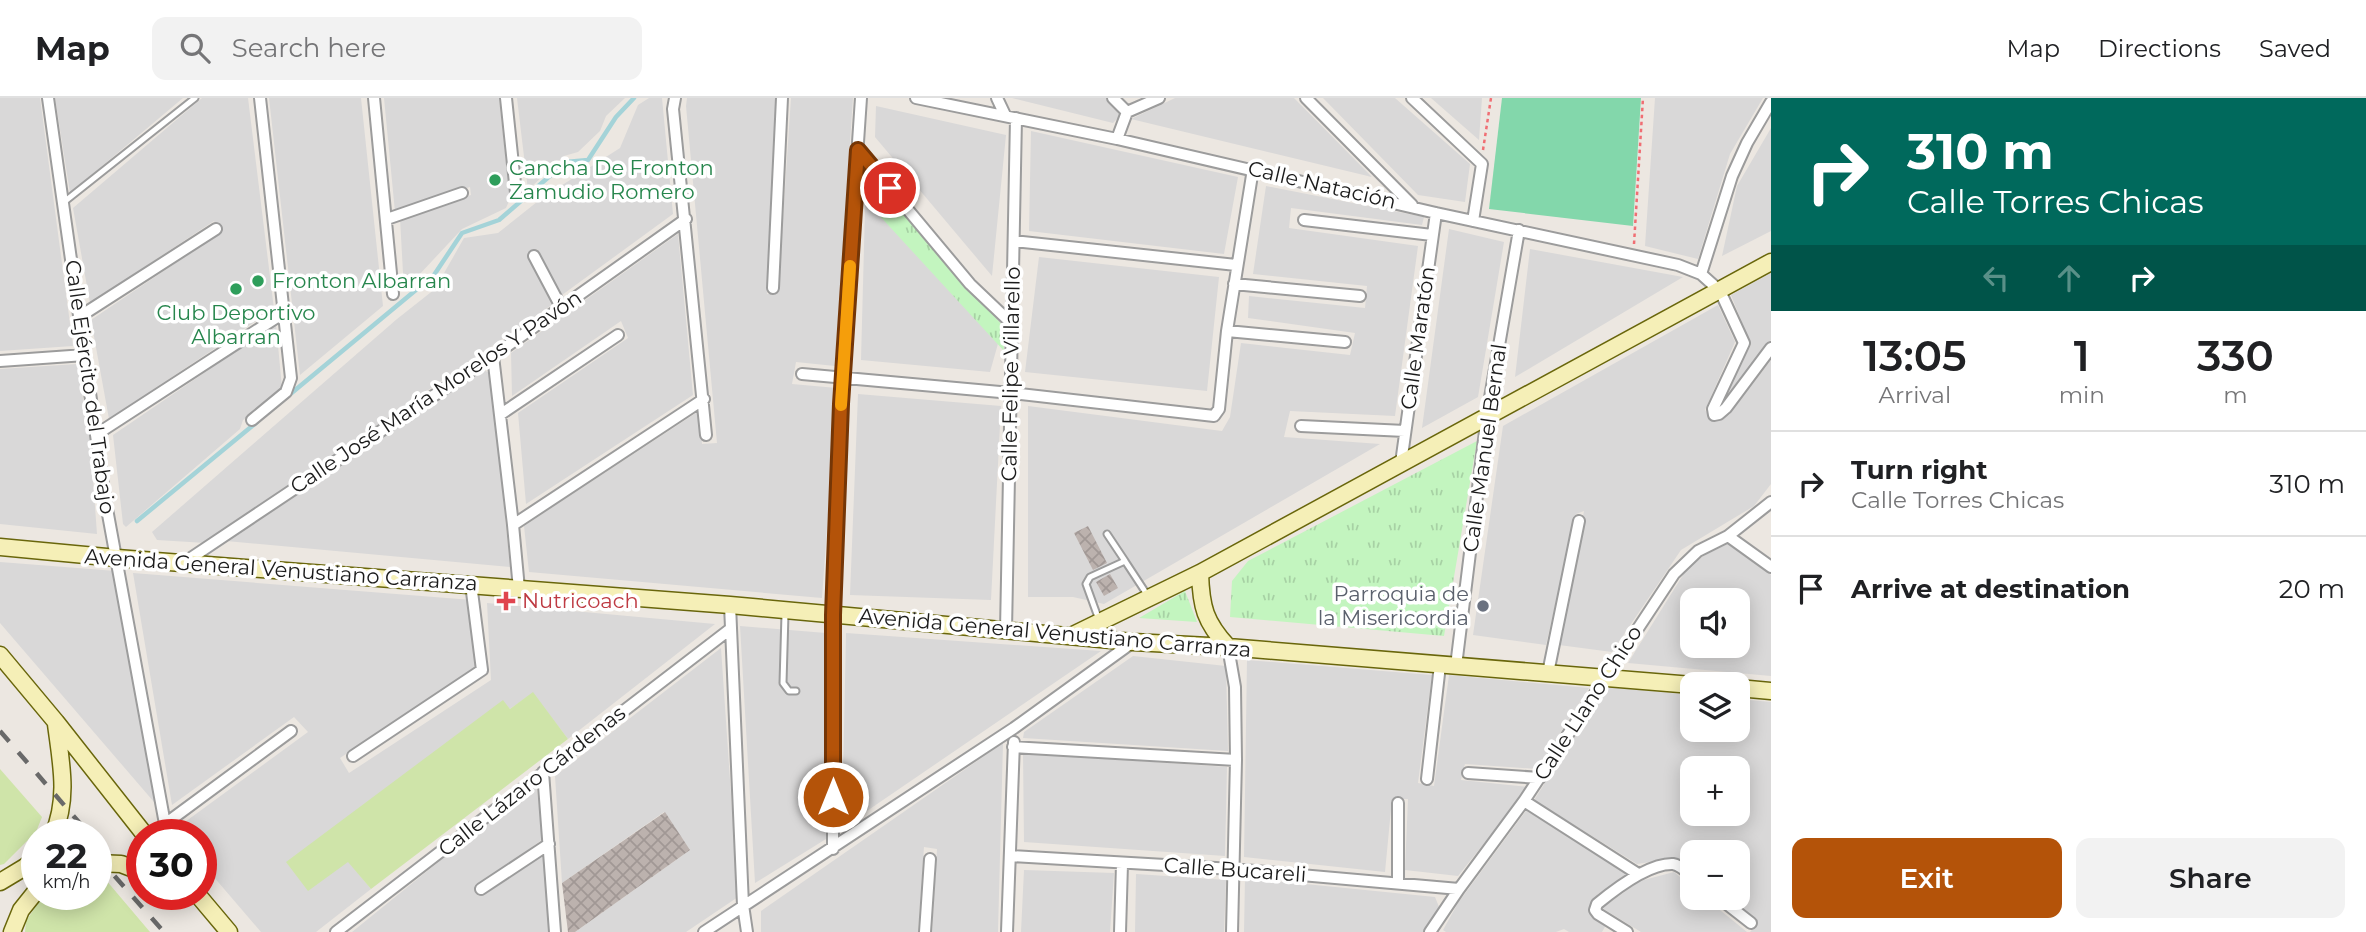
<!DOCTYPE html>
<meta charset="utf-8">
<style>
body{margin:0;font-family:Montserrat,sans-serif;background:#f2f2f2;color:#202124;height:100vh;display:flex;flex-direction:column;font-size:26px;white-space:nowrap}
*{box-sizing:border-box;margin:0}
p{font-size:23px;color:#757577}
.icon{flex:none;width:38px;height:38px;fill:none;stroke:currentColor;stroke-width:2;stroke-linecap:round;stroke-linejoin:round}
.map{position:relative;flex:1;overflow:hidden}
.sheet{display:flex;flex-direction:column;background:#fff;width:595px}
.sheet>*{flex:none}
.banner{background:#00695c;color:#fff;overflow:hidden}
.buttons{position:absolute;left:1680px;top:490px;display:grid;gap:14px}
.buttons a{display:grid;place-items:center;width:70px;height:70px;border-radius:14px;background:#fff;box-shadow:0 4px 18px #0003;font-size:35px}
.speed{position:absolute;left:21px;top:721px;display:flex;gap:14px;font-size:35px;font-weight:700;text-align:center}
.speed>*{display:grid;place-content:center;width:91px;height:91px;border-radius:50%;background:#fff;box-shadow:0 4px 18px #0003;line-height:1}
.speed small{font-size:18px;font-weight:400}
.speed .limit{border:10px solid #d22;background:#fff;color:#111}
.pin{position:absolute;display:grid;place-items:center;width:60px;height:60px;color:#fff;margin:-30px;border:4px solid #fff;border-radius:50%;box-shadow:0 2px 7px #0007}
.me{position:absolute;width:77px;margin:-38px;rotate:0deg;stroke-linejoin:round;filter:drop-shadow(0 0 5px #0008)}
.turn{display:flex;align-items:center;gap:24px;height:147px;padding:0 21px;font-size:32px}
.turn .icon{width:91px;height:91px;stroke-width:2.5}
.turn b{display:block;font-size:49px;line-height:60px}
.lanes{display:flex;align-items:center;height:66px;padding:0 21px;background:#0003;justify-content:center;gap:35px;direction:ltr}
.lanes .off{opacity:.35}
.eta{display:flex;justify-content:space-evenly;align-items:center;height:119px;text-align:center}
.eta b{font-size:42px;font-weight:600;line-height:49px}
.action{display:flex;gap:14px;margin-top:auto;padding:14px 21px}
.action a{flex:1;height:80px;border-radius:14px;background:#b45309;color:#fff;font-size:28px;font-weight:600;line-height:80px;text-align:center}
.action a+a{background:#f2f2f2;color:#202124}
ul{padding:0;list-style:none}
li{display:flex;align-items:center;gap:21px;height:105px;padding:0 21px;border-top:2px solid #e0e0e0}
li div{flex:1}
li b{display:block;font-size:26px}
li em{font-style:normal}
header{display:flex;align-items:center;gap:42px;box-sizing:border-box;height:98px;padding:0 35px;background:#fff;border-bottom:2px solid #e0e0e0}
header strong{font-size:33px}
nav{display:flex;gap:38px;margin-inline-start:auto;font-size:24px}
.search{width:490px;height:63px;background:#f2f2f2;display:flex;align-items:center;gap:18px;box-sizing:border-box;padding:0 24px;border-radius:14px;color:#757577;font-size:26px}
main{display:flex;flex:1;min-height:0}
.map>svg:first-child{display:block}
</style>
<header>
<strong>Map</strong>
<div class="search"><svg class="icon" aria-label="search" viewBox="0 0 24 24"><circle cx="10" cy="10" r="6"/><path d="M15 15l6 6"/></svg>Search here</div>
<nav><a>Map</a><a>Directions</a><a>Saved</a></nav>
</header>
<main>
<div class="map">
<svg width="1771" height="834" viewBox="0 0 1771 834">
<defs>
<pattern id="park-tufts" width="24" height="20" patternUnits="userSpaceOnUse" patternTransform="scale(1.75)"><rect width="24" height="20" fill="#c3f5bf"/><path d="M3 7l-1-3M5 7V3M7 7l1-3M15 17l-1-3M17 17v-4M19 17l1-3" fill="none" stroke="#a7d1a4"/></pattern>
<pattern id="building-cross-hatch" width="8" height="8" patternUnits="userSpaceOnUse" patternTransform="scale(1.75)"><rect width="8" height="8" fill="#bcb2ae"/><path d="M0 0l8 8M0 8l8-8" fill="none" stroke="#a19895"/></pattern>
</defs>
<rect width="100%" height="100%" fill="#ece7e1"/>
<path fill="#d9d8d8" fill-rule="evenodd" d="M0,0H40L73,248L0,253Z
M55,0H183L70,95Z
M202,0H248L274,211L109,321L91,222L220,135L214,123L90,205L73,110Z
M269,0H361L383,208L300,277Z
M384,0H499L510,101L506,110L462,131L404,193L400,120L471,97L470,89L395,114Z
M517,0H625L606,18L600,33L578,54L564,58L528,92Z
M649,0H662L673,116L562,197L537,151L529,154L556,204L206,445L157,442L152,434L397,221L435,191L464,140L498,135L542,100L620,50L638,7Z
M687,0H777L767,196L778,195L791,0H853L835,268L796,264L792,286L837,290L822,500L529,474L524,428L699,313L702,346L717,345L686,8Z
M1012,0H1106L1121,17L1113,25Z
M1175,0H1294L1372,79L1131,21Z
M1323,0H1395L1470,66L1465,104L1418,97Z
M1431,0H1482L1479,42Z
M1655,0H1763L1730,56L1698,161L1645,148Z
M876,8L1006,37L992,178L875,39Z
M1771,30V133L1722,158L1737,88Z
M1031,33L1238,79L1224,156L1029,133Z
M866,74L1003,228L990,274L861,262Z
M1266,88L1424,119L1422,127L1291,110L1289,130L1418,148L1395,318L1290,313L1284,339L1380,346L1104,506L1073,499H1028V308L1222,333L1230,319L1241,245L1350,257L1355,235L1248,220L1249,198L1365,210L1367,188L1253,176Z
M1449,131L1504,144L1478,299L1422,330Z
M678,136L693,297L526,406L518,315L628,240L621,223L512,298L511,255Z
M1530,151L1683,179L1515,279Z
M1039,159L1219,179L1207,293L1025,274Z
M1771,175V242L1723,302L1751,247L1731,197Z
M1718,207L1735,244L1705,312L1712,322L1729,317L1771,262V386L1754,408L1681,452L1612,554L1559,547L1584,413L1576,416L1546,547L1473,537L1503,328Z
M276,226L282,290L268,307L243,322L240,331L126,429L123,426L113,337Z
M77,266L90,340L97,436L0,426V271Z
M484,272L491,276L510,469L226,443Z
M858,296L1001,308L991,502L850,497Z
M1727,445L1771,477V578L1628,565L1688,469L1718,448ZM1692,502H1738V548H1692Z
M0,464L116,473L160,711L0,525Z
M133,475L472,502L479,567L340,660L349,675L491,582L487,505L715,526L568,641L533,595L510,611L503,603L348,763L371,791L316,834H261L201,764V737H178L174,732L308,634L294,619L172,707Z
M740,528L826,535V741L755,785Z
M846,535L1101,553L842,730Z
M721,550L738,799L686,834H575L690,752L664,714L562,785L555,678Z
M1133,558L1226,568L1228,653L1023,640L1024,634Z
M1247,562L1432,577L1418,685L1434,688L1449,577L1589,590L1537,671L1465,666L1461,682L1529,689L1458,778L1405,772L1408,701H1392L1385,774L1244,759Z
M1607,589L1692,597V632H1738V601L1771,604V834H1750L1758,825L1727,800H1738V754H1692V772L1677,760L1637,766L1534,702ZM1692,670H1738V716H1692Z
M1003,645L998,834H932L937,751L924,749L918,834H761V813Z
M1023,655L1227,669L1225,758L1024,744Z
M536,685L543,741L476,790L543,751L550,832L548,834H352Z
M1528,710L1632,775L1598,796L1588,811L1606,827L1602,834H1569L1564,831L1556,834H1446L1443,832L1458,805Z
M1024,772L1114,775L1110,834H1021Z
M1674,774L1692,789V800H1705L1747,834H1641L1602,810L1640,783Z
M1136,776L1226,782L1224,834H1135Z
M1245,780L1435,799L1439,809L1423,834H1244Z"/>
<path fill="#cfe4a9" d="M533,594L568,641L371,791L348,764L308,793L286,764L503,602L510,611Z
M0,671L42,719L36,734L4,766L0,767Z
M100,775L150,834H25L26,823L43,798L96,796V776Z"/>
<path fill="url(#park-tufts)" d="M866,74L1003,228L1004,253L866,103Z
M1477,343L1444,538L1230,519L1232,483L1248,463Z
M1185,493L1197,524L1139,520Z"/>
<path fill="#83d7ab" d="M1502,0H1641L1633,128L1489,111Z"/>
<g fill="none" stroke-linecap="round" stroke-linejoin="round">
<path stroke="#a4d3d8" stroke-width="4.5" d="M288,298L434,177L462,135L499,122L566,64L588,62L616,19L634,0
M137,423L257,324"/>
</g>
<path fill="url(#building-cross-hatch)" d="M1088,428L1107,465L1093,472L1074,435Z
M1110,476L1118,490L1104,498L1096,484Z
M665,714L690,752L575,834H568L562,785Z"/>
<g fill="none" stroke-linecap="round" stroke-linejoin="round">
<defs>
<path id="service" d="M64,104L195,0
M1107,436L1125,463
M785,516L783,585L789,593H796
M1099,522L1086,486L1090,479L1125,463L1148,498"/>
<path id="minor" d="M48,0L105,400L165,726L151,737
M374,0L393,196
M506,0L516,95
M675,0L673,11L706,337
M916,0L1117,41L1436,115L1678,167L1701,176L1720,193L1744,245L1713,311L1714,317L1719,316L1726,310L1771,250
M997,0L1005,17
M1113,0L1127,14L1117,41
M1306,0L1412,107
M1412,0L1482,66L1473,123
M1127,14L1159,0
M858,52L970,186L1011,225
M387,121L462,95
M1304,122L1432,137
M1014,143L1236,167
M534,158L561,209
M1701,176L1732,78L1747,45L1771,4
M1234,186L1360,198
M773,190L782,0
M79,219L216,131
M1227,233L1345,244
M493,258L513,427L519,491
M0,263L85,257
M802,276L1011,295L1214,318L1219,311L1227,233L1253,71
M501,316L618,237
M252,322L286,294L291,280L260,0
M1301,328L1405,333
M97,336L285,214
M1401,365L1436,115
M513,427L704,301
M1728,438L1771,469
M185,464L493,258L686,121
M730,507L743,807L747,834
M1006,532L1016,20
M1228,549L1235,589L1236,662L1232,834
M1456,568L1487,317L1519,132
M1548,575L1579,423
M1013,649L1236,662
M353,658L482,572L471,486
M543,674L555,834
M1468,675L1540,680
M1427,681L1440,567
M1524,703L1638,776
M1398,705V785
M165,726L291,633
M833,751V517L842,280L861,0
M1011,758L1233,771L1459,791
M481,791L549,746
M1719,800L1751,825
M336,834L729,532
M704,834L1014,630L1133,544
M925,834L930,761
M1007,834L1014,644
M1120,834L1122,766
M1430,834L1459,791L1524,703L1674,476L1698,453L1728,438L1771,404
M1627,834L1598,816L1595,812L1597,806C1614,792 1649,765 1673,766C1680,767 1687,774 1692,778"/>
<path id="secondary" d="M0,449L117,460L730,507L1133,544L1228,549L1692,587
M1200,475C1201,509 1205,524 1228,549
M1073,537L1200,475L1771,164
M0,557L56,624L145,737
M1738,590L1771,593
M53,737C69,700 61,665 56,626
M96,765L121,766L142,774
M0,784L25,769L37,759
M197,796L229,834
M12,834L21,812L37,792"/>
</defs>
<use href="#service" stroke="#9c9c9c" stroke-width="9"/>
<use href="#minor" stroke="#9c9c9c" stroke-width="14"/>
<use href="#secondary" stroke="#69660b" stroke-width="19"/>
<path stroke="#f06e73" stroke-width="2.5" stroke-dasharray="3.5 3.5" stroke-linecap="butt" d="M1483,52L1491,0
M1634,146L1643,0"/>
<use href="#service" stroke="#fff" stroke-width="5"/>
<use href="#minor" stroke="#fff" stroke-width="10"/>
<use href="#secondary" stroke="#f5efb7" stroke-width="16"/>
<path stroke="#696969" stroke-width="4.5" stroke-dasharray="14 14" stroke-linecap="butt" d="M0,633L90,737
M96,757L164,834"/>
</g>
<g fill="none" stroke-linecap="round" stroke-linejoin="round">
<defs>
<path id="route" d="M833,699V517L841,306L858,52L890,90"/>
</defs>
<use href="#route" stroke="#753606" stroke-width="18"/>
<use href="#route" stroke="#b45309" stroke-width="12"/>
<path stroke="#f59e0b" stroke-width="12" d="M841,307L850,168"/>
</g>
<g fill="#2e9e5b" stroke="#fff" stroke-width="2.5">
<circle cx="495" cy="82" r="7"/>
<circle cx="258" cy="183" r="7"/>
<circle cx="236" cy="191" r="7"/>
</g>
<path fill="#e0444e" stroke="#fff" stroke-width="2.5" d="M502.5 492.5h7v7h7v7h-7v7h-7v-7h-7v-7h7z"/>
<circle fill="#6b7280" stroke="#fff" stroke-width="2.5" cx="1483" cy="508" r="7"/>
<g text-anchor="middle" stroke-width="7" stroke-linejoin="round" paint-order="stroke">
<g font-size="21" fill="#27864d" stroke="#fff" text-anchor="start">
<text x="509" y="77">Cancha De Fronton<tspan x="509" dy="24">Zamudio Romero</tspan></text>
<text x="272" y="190">Fronton Albarran</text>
<text x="236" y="222" text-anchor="middle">Club Deportivo<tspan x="236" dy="24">Albarran</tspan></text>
</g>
<g font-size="21" fill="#1b1b1b" stroke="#fff">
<text transform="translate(1322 87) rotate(13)" y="7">Calle Natación</text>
<text transform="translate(1418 240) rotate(-82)" y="7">Calle Maratón</text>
<text transform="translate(1011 276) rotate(-89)" y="7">Calle Felipe Villarello</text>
<text transform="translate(90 289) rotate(82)" y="7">Calle Ejército del Trabajo</text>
<text transform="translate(436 294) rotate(-34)" y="7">Calle José María Morelos Y Pavón</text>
<text transform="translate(1485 350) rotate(-82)" y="7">Calle Manuel Bernal</text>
<text transform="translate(281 472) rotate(4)" y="7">Avenida General Venustiano Carranza</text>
<text transform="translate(1055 535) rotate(5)" y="7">Avenida General Venustiano Carranza</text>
<text transform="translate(1588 605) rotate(-57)" y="7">Calle Llano Chico</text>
<text transform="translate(532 683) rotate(-38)" y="7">Calle Lázaro Cárdenas</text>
<text transform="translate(1235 772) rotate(4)" y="7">Calle Bucareli</text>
</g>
<g font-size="21" fill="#5b616d" stroke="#fff" text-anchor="end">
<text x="1469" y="503">Parroquia de<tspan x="1469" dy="24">la Misericordia</tspan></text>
</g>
<g font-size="21" fill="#be3a42" stroke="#fff" text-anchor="start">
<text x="522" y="510">Nutricoach</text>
</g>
</g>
</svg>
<div class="buttons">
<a><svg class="icon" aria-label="sound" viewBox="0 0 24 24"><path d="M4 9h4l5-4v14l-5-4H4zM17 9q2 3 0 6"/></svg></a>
<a><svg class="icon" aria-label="layers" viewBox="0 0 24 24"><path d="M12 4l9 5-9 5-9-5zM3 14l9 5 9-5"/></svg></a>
<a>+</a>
<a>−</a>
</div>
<div class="speed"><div>22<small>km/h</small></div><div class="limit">30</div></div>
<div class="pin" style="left:890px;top:90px;background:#d93025"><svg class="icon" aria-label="arrive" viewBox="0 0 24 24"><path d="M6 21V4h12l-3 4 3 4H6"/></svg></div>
<svg class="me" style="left:833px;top:699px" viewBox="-20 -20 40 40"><circle r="17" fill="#b45309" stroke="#fff" stroke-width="3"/><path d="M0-11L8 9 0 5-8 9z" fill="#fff"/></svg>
</div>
<section class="sheet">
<div class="banner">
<div class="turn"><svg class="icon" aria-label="right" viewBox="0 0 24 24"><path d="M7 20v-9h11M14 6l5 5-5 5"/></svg><div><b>310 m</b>Calle Torres Chicas</div></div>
<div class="lanes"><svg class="icon off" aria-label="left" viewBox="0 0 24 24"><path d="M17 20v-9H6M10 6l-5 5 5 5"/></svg><svg class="icon off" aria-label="ahead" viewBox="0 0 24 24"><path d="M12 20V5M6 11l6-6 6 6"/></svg><svg class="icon" aria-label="right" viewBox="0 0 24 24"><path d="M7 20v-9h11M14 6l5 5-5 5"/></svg></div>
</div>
<div class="eta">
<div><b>13:05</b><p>Arrival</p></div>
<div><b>1</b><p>min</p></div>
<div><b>330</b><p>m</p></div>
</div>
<ul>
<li><svg class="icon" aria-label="right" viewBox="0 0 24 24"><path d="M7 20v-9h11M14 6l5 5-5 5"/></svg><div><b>Turn right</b><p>Calle Torres Chicas</p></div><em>310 m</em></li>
<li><svg class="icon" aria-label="arrive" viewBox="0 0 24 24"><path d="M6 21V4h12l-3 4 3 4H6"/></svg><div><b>Arrive at destination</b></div><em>20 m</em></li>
</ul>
<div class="action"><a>Exit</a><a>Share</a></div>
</section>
</main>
